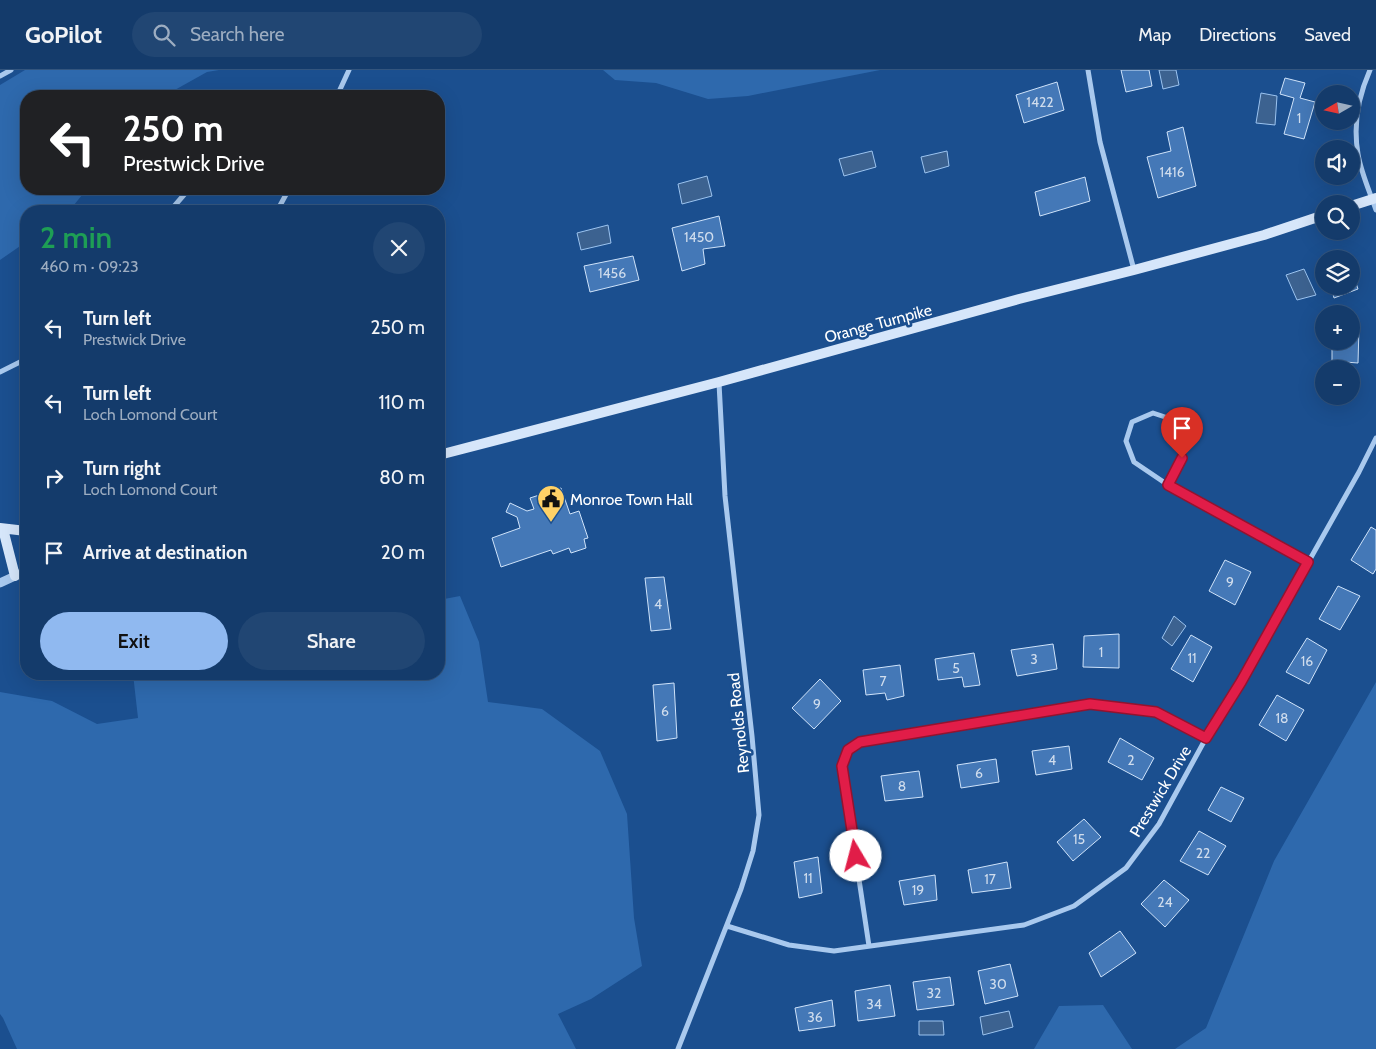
<!DOCTYPE html>
<meta charset="utf-8">
<style>
body{margin:0;font-family:Cabin,sans-serif;background:#214673;color:#f1f3f6;height:100vh;display:flex;flex-direction:column;font-size:19px;white-space:nowrap}
*{box-sizing:border-box;margin:0}
p{font-size:16px;color:#9dadc1}
.icon{flex:none;width:28px;height:28px;fill:none;stroke:currentColor;stroke-width:2;stroke-linecap:round;stroke-linejoin:round}
.map{position:relative;flex:1;overflow:hidden}
.side{position:absolute;left:20px;top:135px;width:425px;height:475px;display:flex;flex-direction:column;background:#143b6b;border-radius:20px;box-shadow:0 5px 20px #0002,0 0 0 1px #33557e}
.side>*{flex:none}
.banner{position:absolute;left:20px;top:20px;width:425px;height:105px;border-radius:20px;box-shadow:0 5px 20px #0002,0 0 0 1px #33557e;background:#202124;color:#fff;overflow:hidden}
.needle{width:32px;rotate:261deg}
.controls{position:absolute;left:1315px;top:15px;display:grid;gap:10px}
.controls a{display:grid;place-items:center;width:45px;height:45px;border-radius:50%;background:#143b6b;box-shadow:0 5px 20px #0002,0 0 0 1px #33557e;font-size:25px}
.pin{position:absolute;display:grid;place-items:center;width:42px;height:42px;color:#fff;margin:-51px -21px;border-radius:50% 50% 50% 0;rotate:-45deg;box-shadow:0 0 5px #0007}
.pin .icon{rotate:45deg}
.me{position:absolute;width:55px;margin:-28px;rotate:352deg;stroke-linejoin:round;filter:drop-shadow(0 0 4px #0008)}
.turn{display:flex;align-items:center;gap:18px;height:105px;padding:0 20px;font-size:22px}
.turn .icon{width:65px;height:65px;stroke-width:2.5}
.turn b{display:block;font-size:35px;line-height:42px}
.round{display:grid;place-items:center;flex:none;width:52px;height:52px;border-radius:26px;background:#214673}
.overview{display:flex;align-items:center;justify-content:space-between;height:85px;padding:0 20px}
h1{font-size:30px;font-weight:600;line-height:38px;color:#1e9e55}
.action{display:flex;gap:10px;margin-top:auto;padding:10px 20px}
.action a{flex:1;height:58px;border-radius:30px;background:#90b9f0;color:#111;font-size:20px;font-weight:600;line-height:58px;text-align:center}
.action a+a{background:#214673;color:#f1f3f6}
ul{padding:0;list-style:none}
li{display:flex;align-items:center;gap:15px;height:75px;padding:0 20px}
li div{flex:1}
li b{display:block;font-size:19px}
li em{font-style:normal}
header{display:flex;align-items:center;gap:30px;box-sizing:border-box;height:70px;padding:0 25px;background:#143b6b;border-bottom:1px solid #33557e}
header strong{font-size:24px}
nav{display:flex;gap:28px;margin-inline-start:auto;font-size:18px}
.search{width:350px;height:45px;background:#214673;display:flex;align-items:center;gap:12px;box-sizing:border-box;padding:0 18px;border-radius:28px;color:#9dadc1;font-size:19px}
.map>svg:first-child{display:block}
</style>
<header>
<strong>GoPilot</strong>
<div class="search"><svg class="icon" aria-label="search" viewBox="0 0 24 24"><circle cx="10" cy="10" r="6"/><path d="M15 15l6 6"/></svg>Search here</div>
<nav><a>Map</a><a>Directions</a><a>Saved</a></nav>
</header>
<div class="map">
<svg width="1376" height="979" viewBox="0 0 1376 979">
<rect width="100%" height="100%" fill="#1b4f8f"/>
<path fill="#2e69ad" d="M25,0H219L207,2L164,26H26V119H87L69,141H26V172L0,190V15Z
M603,0H880L748,26L708,29L656,13L615,10Z
M460,526L479,572L488,632L542,639L600,681L627,744L634,848L642,896L591,929L558,944L576,979H17L3,948L0,944V622L52,631L97,654L138,648L133,604H439V530Z
M1376,612V979H1175L1206,958L1274,791Z
M1103,935L1132,979H1034L1059,936Z"/>
<path fill="#3c6290" stroke="#9cc4f0" d="M1159,0H1176L1179,15L1163,19Z
M1261,23L1277,26L1275,55L1256,53Z
M872,81L876,97L844,106L839,89Z
M947,81L949,96L925,103L921,87Z
M707,106L712,126L682,134L678,114Z
M608,155L611,173L581,180L577,163Z
M1304,199L1316,225L1297,230L1286,205Z
M1174,546L1186,556L1172,576L1162,568Z
M1009,941L1013,957L983,965L980,947Z
M919,951H943L944,965H919Z"/>
<path fill="#4478b7" stroke="#cfe3fa" d="M1121,0H1149L1152,16L1126,22Z
M1285,8L1305,13L1300,28L1315,32L1304,69L1284,64L1294,28L1280,24Z
M1057,12L1064,40L1024,53L1016,25Z
M1183,57L1196,116L1158,128L1147,87L1171,81L1167,62Z
M1085,107L1090,131L1040,146L1035,122Z
M719,146L725,176L703,179L705,194L682,201L672,158Z
M633,186L639,210L590,222L584,196Z
M1351,198L1358,219L1334,228L1331,216H1351Z
M1351,257H1359L1358,293L1332,291V271H1351Z
M561,418L570,444L579,441L588,468L584,469L586,478L571,483L569,478L553,484L551,480L501,497L492,468L520,458L517,447L506,442L510,433L527,441L534,439L530,428Z
M1371,457L1376,460V499L1373,504L1351,490Z
M1225,490L1251,502L1235,535L1209,521Z
M664,507L671,559L651,561L645,508Z
M1338,516L1360,526L1340,560L1319,549Z
M1119,564V598L1083,597L1084,566Z
M1191,565L1212,577L1193,612L1171,599Z
M1307,568L1327,580L1309,614L1286,602Z
M1053,574L1057,599L1017,606L1011,580Z
M974,583L980,615L964,617L962,607L938,610L935,589Z
M900,595L904,626L887,630L885,623L866,625L863,600Z
M820,609L841,631L814,659L792,638Z
M674,613L677,668L657,671L653,615Z
M1277,625L1304,640L1286,671L1259,655Z
M1120,668L1154,688L1142,710L1108,692Z
M1069,676L1072,699L1036,705L1032,681Z
M996,689L999,712L961,718L957,695Z
M919,701L923,727L885,731L881,706Z
M1221,717L1244,728L1231,752L1208,740Z
M1084,749L1101,767L1073,791L1057,772Z
M1199,761L1226,776L1208,805L1180,791Z
M818,787L822,823L799,828L794,792Z
M1007,792L1011,818L972,823L968,800Z
M935,805L937,830L904,835L899,811Z
M1164,810L1189,830L1165,857L1141,834Z
M1120,861L1136,883L1101,907L1089,883Z
M1010,894L1018,926L985,934L978,901Z
M950,907L954,935L917,940L913,912Z
M890,915L895,946L858,951L855,921Z
M832,930L835,956L799,961L795,938Z"/>
<g fill="none" stroke-linecap="round" stroke-linejoin="round">
<path stroke="#a9c9ee" stroke-width="5" d="M1088,0L1100,72L1134,200
M1370,0C1358,27 1353,55 1358,84C1361,103 1370,122 1376,140
M0,6L11,0
M337,26L349,0
M170,141L189,119
M277,141L289,119
M0,302L26,289
M1168,415L1182,387V361L1168,348L1153,343L1132,352L1126,371L1134,392L1168,415L1308,492
M727,856L789,875L834,881L1024,855L1074,836L1126,798L1159,754L1206,668L1241,612L1359,402L1376,368
M869,876L842,696L849,680L860,672L1089,634L1156,642L1206,668
M678,979L741,819L753,781L759,745L752,666L725,426L719,313"/>
<path stroke="#a9c9ee" stroke-width="9" d="M0,513L26,501"/>
<path stroke="#d6e6fa" stroke-width="10" d="M1351,136L1376,128
M439,385L719,312L1019,229L1134,200L1264,165L1324,145
M0,458L26,461
M3,459L15,506"/>
</g>
<g fill="none" stroke-linecap="round" stroke-linejoin="round">
<defs>
<path id="route" d="M856,786L842,696L848,680L860,672L1090,634L1156,642L1206,668L1241,612L1308,492L1168,415L1182,388"/>
</defs>
<use href="#route" stroke="#92132f" stroke-width="12"/>
<use href="#route" stroke="#e11d48" stroke-width="9"/>
</g>
<defs>
<symbol id="civic-pin" viewBox="-11 -11 22 30"><path d="M0 17L-7.5 6A9.5 9.5 0 1 1 7.5 6Z" fill="#ffd166" stroke="#1b4f8f"/><path d="M-.6-6.5H3V-4.5H.6V-3L4-1V1h2V6H-6V1h2V-1L-.6-3ZM-1.2 2.5V6h2.4V2.5Z" fill="#111"/></symbol>
</defs>
<g fill-rule="evenodd">
<use href="#civic-pin" x="535" y="413" width="32" height="43"/>
</g>
<g text-anchor="middle" stroke-width="5" stroke-linejoin="round" paint-order="stroke">
<g font-size="14" fill="#d0dded">
<text x="1040" y="37">1422</text>
<text x="1299" y="53">1</text>
<text x="1172" y="107">1416</text>
<text x="699" y="172">1450</text>
<text x="612" y="208">1456</text>
<text x="1230" y="517">9</text>
<text x="658" y="539">4</text>
<text x="1101" y="587">1</text>
<text x="1192" y="593">11</text>
<text x="1034" y="594">3</text>
<text x="1307" y="596">16</text>
<text x="956" y="603">5</text>
<text x="883" y="616">7</text>
<text x="817" y="639">9</text>
<text x="665" y="646">6</text>
<text x="1282" y="653">18</text>
<text x="1052" y="695">4</text>
<text x="1131" y="695">2</text>
<text x="979" y="708">6</text>
<text x="902" y="721">8</text>
<text x="1079" y="774">15</text>
<text x="1203" y="788">22</text>
<text x="808" y="813">11</text>
<text x="990" y="814">17</text>
<text x="918" y="825">19</text>
<text x="1165" y="837">24</text>
<text x="998" y="919">30</text>
<text x="934" y="928">32</text>
<text x="874" y="939">34</text>
<text x="815" y="952">36</text>
</g>
<g font-size="16" fill="#fff" stroke="#1b4f8f">
<text transform="translate(878 253) rotate(-15)" y="6">Orange Turnpike</text>
<text transform="translate(738 653) rotate(-96)" y="6">Reynolds Road</text>
<text transform="translate(1160 721) rotate(-59)" y="6">Prestwick Drive</text>
</g>
<g font-size="16" fill="#fff" stroke="#1b4f8f" text-anchor="start">
<text x="570" y="435">Monroe Town Hall</text>
</g>
</g>
</svg>
<div class="controls">
<a><svg class="needle" viewBox="-14 -14 28 28"><path d="M0-13l5 13h-10z" fill="#e53935"/><path d="M0 13l5-13h-10z" fill="#9dadc1"/></svg></a>
<a><svg class="icon" aria-label="sound" viewBox="0 0 24 24"><path d="M4 9h4l5-4v14l-5-4H4zM17 9q2 3 0 6"/></svg></a>
<a><svg class="icon" aria-label="search" viewBox="0 0 24 24"><circle cx="10" cy="10" r="6"/><path d="M15 15l6 6"/></svg></a>
<a><svg class="icon" aria-label="layers" viewBox="0 0 24 24"><path d="M12 4l9 5-9 5-9-5zM3 14l9 5 9-5"/></svg></a>
<a>+</a>
<a>−</a>
</div>
<div class="pin" style="left:1182px;top:388px;background:#d93025"><svg class="icon" aria-label="arrive" viewBox="0 0 24 24"><path d="M6 21V4h12l-3 4 3 4H6"/></svg></div>
<svg class="me" style="left:856px;top:786px" viewBox="-20 -20 40 40"><circle r="19" fill="#fff"/><path d="M0-13L10 11 0 6-10 11z" fill="#e11d48"/></svg>
<div class="banner">
<div class="turn"><svg class="icon" aria-label="left" viewBox="0 0 24 24"><path d="M17 20v-9H6M10 6l-5 5 5 5"/></svg><div><b>250 m</b>Prestwick Drive</div></div>
</div>
<section class="side">
<div class="overview"><div><h1>2 min</h1><p>460 m · 09:23</p></div><a class="round"><svg class="icon" aria-label="close" viewBox="0 0 24 24"><path d="M6 6l12 12M18 6L6 18"/></svg></a></div>
<ul>
<li><svg class="icon" aria-label="left" viewBox="0 0 24 24"><path d="M17 20v-9H6M10 6l-5 5 5 5"/></svg><div><b>Turn left</b><p>Prestwick Drive</p></div><em>250 m</em></li>
<li><svg class="icon" aria-label="left" viewBox="0 0 24 24"><path d="M17 20v-9H6M10 6l-5 5 5 5"/></svg><div><b>Turn left</b><p>Loch Lomond Court</p></div><em>110 m</em></li>
<li><svg class="icon" aria-label="right" viewBox="0 0 24 24"><path d="M7 20v-9h11M14 6l5 5-5 5"/></svg><div><b>Turn right</b><p>Loch Lomond Court</p></div><em>80 m</em></li>
<li><svg class="icon" aria-label="arrive" viewBox="0 0 24 24"><path d="M6 21V4h12l-3 4 3 4H6"/></svg><div><b>Arrive at destination</b></div><em>20 m</em></li>
</ul>
<div class="action"><a>Exit</a><a>Share</a></div>
</section>
</div>
